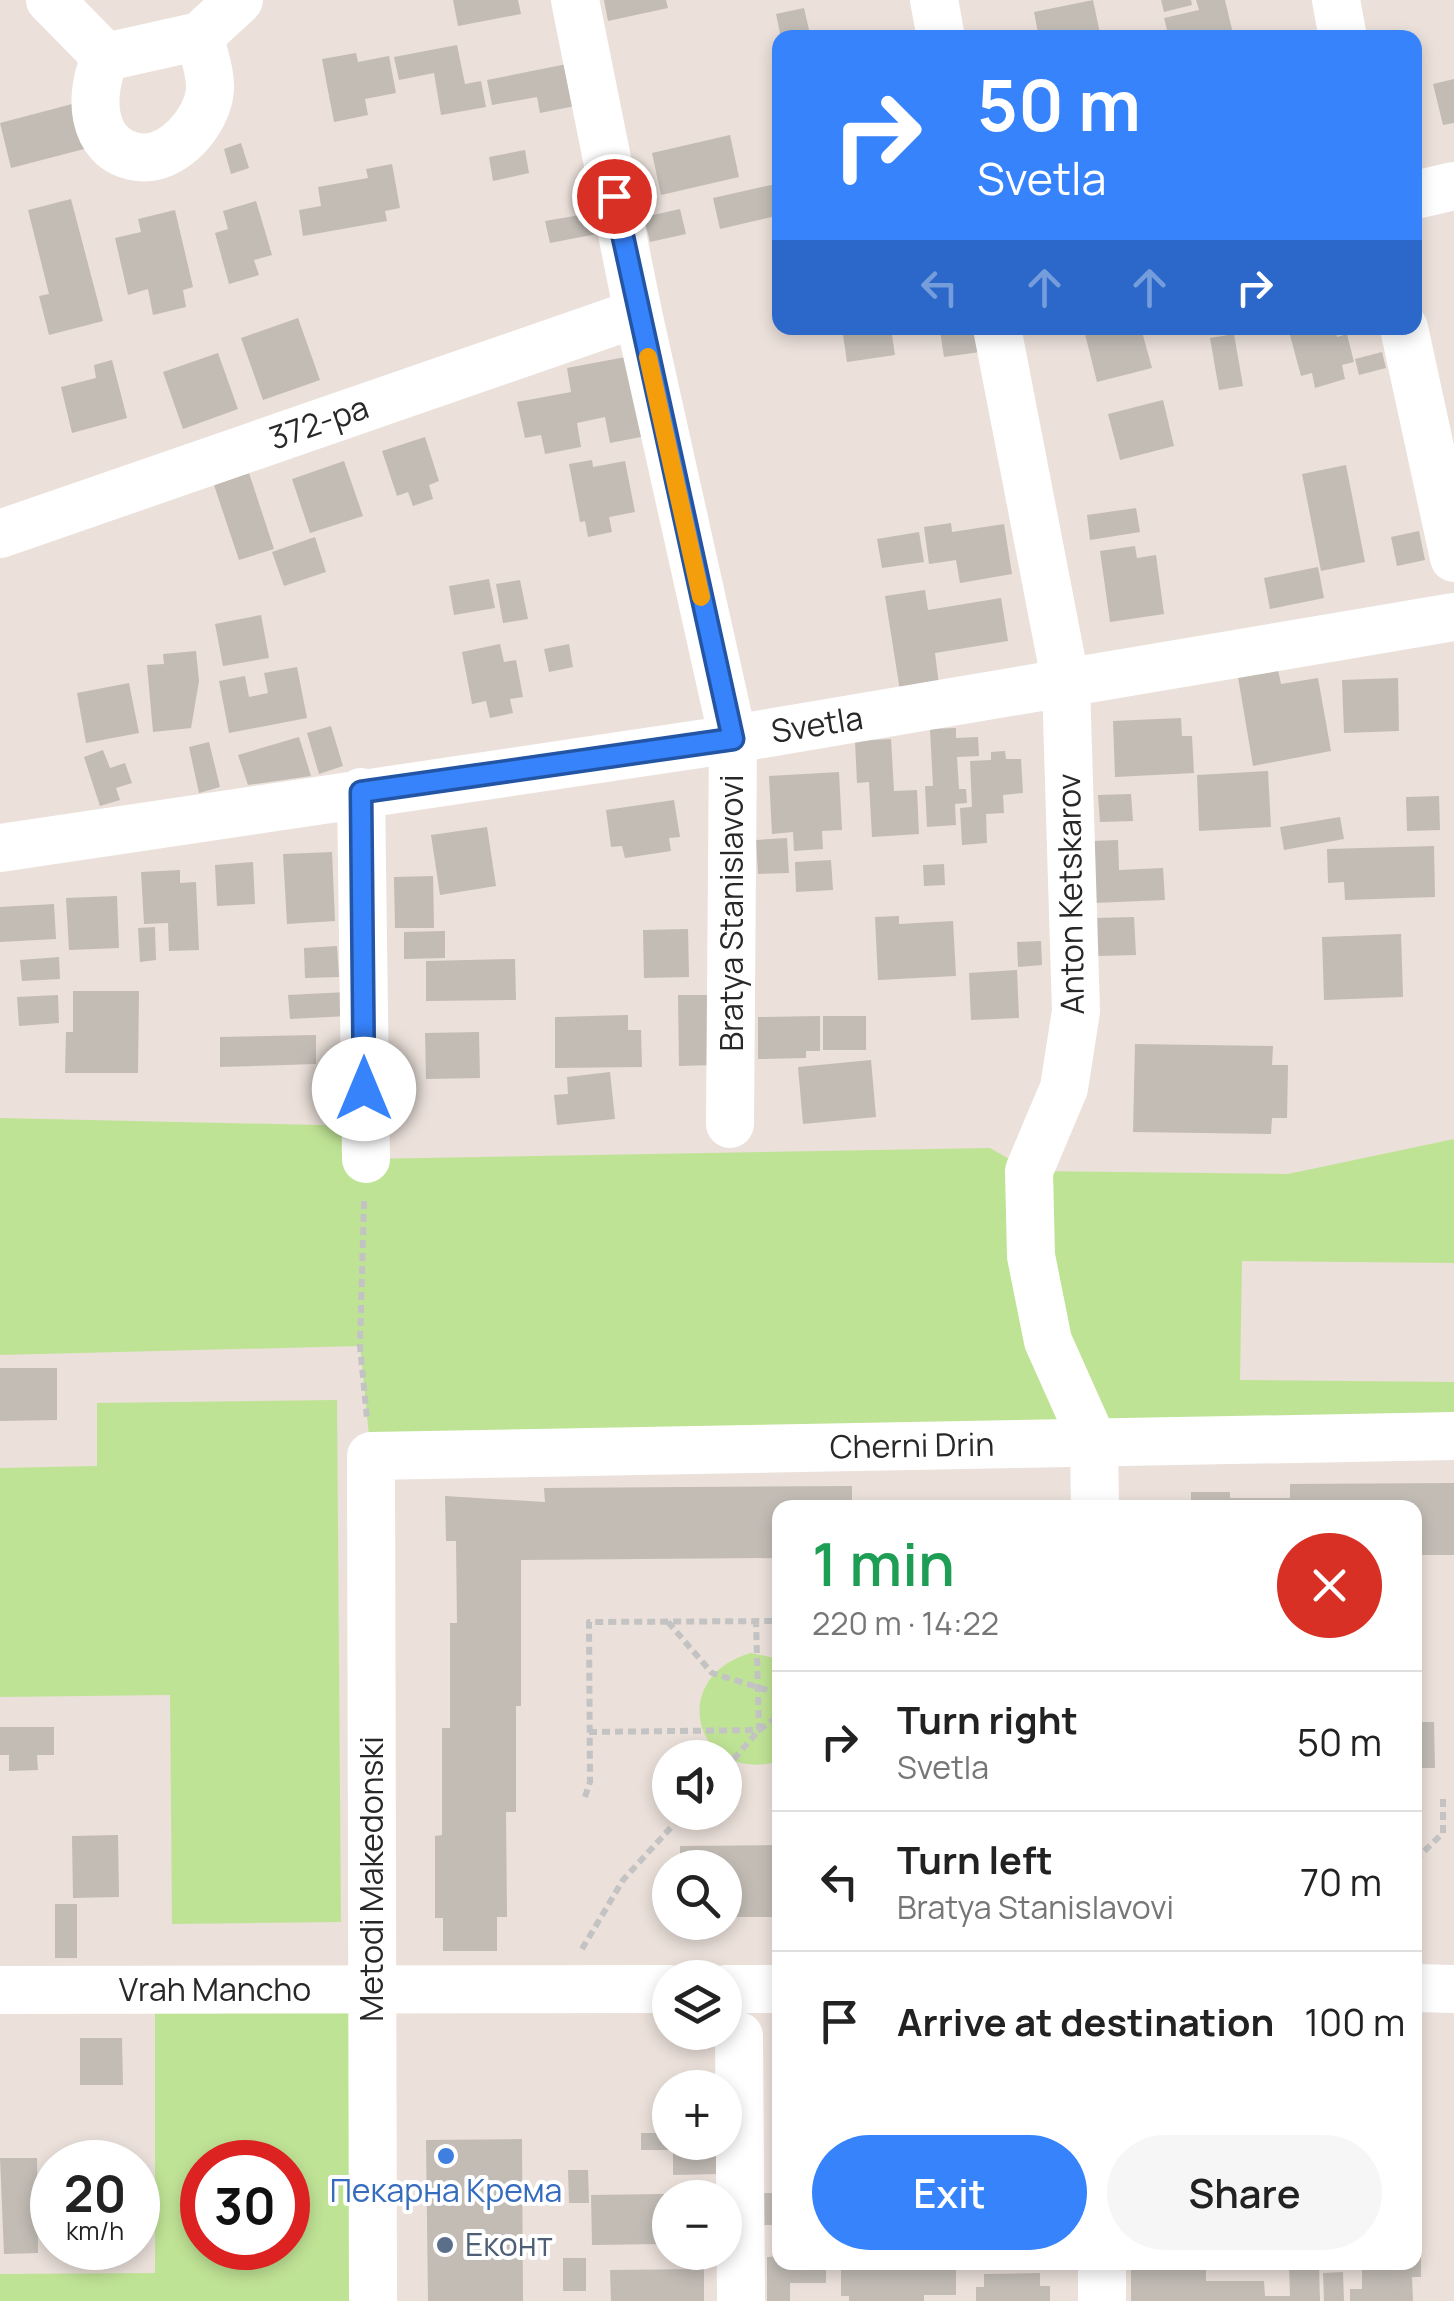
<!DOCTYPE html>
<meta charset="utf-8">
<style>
body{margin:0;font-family:Manrope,sans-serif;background:#f6f6f6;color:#222;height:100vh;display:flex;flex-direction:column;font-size:38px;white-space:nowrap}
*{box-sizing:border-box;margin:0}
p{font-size:32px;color:#767676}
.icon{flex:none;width:55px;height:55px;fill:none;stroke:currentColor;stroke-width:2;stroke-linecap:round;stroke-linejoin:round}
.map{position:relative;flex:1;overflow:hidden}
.panel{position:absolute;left:772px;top:1500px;width:650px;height:770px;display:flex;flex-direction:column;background:#fff;border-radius:20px;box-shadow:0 5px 15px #0003}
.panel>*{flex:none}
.guide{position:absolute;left:772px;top:30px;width:650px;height:305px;border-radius:20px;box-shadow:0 5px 15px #0003;background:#3683fc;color:#fff;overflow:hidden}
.tools{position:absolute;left:652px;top:1740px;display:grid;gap:20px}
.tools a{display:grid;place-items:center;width:90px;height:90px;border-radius:50%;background:#fff;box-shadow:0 5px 15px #0003;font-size:50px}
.speed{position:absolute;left:30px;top:2140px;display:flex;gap:20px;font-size:50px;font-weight:700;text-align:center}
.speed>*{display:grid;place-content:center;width:130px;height:130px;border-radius:50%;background:#fff;box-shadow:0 5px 15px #0003;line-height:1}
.speed small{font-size:25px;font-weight:400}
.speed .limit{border:15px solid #d22;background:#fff;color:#111}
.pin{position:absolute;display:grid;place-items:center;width:85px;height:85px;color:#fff;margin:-42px;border:5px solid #fff;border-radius:50%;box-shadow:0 2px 10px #0007}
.me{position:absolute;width:110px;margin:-55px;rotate:0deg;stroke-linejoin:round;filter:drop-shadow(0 0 8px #0008)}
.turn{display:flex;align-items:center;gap:35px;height:210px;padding:0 40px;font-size:45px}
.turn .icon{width:130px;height:130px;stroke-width:2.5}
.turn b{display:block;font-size:70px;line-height:85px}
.lanes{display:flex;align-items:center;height:95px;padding:0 40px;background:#0003;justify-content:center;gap:50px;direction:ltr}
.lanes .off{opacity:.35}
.round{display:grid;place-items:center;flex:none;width:105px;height:105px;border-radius:52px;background:#f6f6f6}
.overview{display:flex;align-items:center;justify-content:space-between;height:170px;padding:0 40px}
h1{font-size:60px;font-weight:600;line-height:75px;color:#1e9e55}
.cta{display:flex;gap:20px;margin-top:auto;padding:20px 40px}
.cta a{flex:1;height:115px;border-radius:60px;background:#3683fc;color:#fff;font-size:40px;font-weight:600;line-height:115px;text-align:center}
.cta a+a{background:#f6f6f6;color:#222}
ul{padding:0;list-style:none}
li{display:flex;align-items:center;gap:30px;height:140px;padding:0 40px;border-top:2px solid #e0e0e0}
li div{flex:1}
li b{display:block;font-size:38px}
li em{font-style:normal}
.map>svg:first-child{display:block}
</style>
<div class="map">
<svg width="1454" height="2301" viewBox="0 0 1454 2301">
<rect width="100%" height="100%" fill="#ebe0da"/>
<path fill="#bfe395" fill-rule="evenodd" d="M0,1118L364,1126L366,1159L990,1148L1030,1171L1288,1174L1454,1139V1263L1242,1261L1240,1380L1454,1382V1436L371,1456L360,1346L0,1355Z
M337,1400L341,1922L172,1924L170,1695L0,1697V1468L97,1466V1403Z
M751,1653L780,1659V1761C695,1786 665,1677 751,1653Z
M356,2012L357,2301H0V2274L155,2273V2013ZM202,2162H288V2248H202Z"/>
<path fill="#c2bcb5" d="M453,0H518L521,14L458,26Z
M604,0H666L668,8L608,21Z
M1093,0L1101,38H1039L1034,12Z
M1161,0H1191L1192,5L1164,12Z
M1196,0H1225L1234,38H1169L1164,18L1199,10Z
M804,8L810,34L781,38L776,14Z
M457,45L465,84L481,81L486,107L441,115L434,73L399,80L394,57Z
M356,53L358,62L389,56L396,93L365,99L368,115L334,122L322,59Z
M567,64L575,106L540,113L537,97L492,105L487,80Z
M1454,79V123L1443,125L1433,84Z
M76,103L88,148L11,168L0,123Z
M730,135L739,177L661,195L652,153Z
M241,143L249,168L231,174L224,149Z
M525,150L529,173L493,181L489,157Z
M392,164L400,208L385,211L387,221L303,236L299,210L321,206L318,187L368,178L366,169Z
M780,183V215L720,229L713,198Z
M71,199L103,321L49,335L39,296L49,294L28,210Z
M256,201L272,255L254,260L259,275L229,284L215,233L228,229L223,211Z
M680,209L686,234L650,242L644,217Z
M175,210L193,287L183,290L186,307L153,315L148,289L128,295L115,238L141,232L138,219Z
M598,212L602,233L550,243L545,221Z
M298,318L320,380L263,400L241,338Z
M842,328H891L895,355L847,362Z
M977,328L980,352L944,357L940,331Z
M1112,328H1141L1152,368L1097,382L1085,334Z
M1288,328H1335L1337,337L1347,334L1354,362L1342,365L1345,379L1315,388L1312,373L1301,376Z
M1234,334L1243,386L1219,390L1210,338Z
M1382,352L1386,368L1359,375L1355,359Z
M218,353L238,409L183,429L163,372Z
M631,356L646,436L610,443L605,417L577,423L581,447L545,454L541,435L525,438L517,402L571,392L567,368Z
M112,360L127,418L72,433L61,387L96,378L94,365Z
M1163,400L1174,446L1120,460L1108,414Z
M425,437L439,481L429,485L433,499L413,506L408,492L397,496L382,451Z
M592,460L593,467L625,461L635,512L609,517L612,532L588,537L585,521L580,522L569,464Z
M344,461L363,516L310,533L292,479Z
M1346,465L1365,562L1321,571L1302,474Z
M249,473L274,549L239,560L214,485Z
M1136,508L1140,532L1090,540L1087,515Z
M951,523L952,532L1004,524L1012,574L960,583L956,560L929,564L924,527Z
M1419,531L1425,560L1397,566L1391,537Z
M919,532L924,562L882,568L877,539Z
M315,537L326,572L284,586L272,552Z
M1135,546L1137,558L1156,555L1164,614L1110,622L1100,551Z
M1318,567L1324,598L1270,609L1264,578Z
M489,579L495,608L454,615L449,586Z
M520,580L528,619L503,623L496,584Z
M925,590L928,610L1001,598L1008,641L935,653L939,685L900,691L885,596Z
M261,615L269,658L223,666L215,624Z
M500,644L504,662L516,660L523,697L510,699L513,713L490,718L486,701L472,704L462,652Z
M569,644L573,667L549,672L544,649Z
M196,651L199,681L191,728L153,732L147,665L164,664L163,654Z
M297,667L307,718L229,733L219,681L245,676L249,697L268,693L264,673Z
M1278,670L1281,684L1318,678L1331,751L1253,766L1238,677Z
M1398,678L1399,731L1344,733L1342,680Z
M129,683L139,733L86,743L77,693Z
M1181,718L1182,736H1192L1194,773L1115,777L1113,721Z
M331,726L343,766L319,774L307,733Z
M956,728V738L978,737L979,756L957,757L959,789H966L967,803L955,804L956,825L927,827L925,786H933L930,729Z
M299,737L311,776L248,785L238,755Z
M891,739L894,791L917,790L919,834L872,837L869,782L857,783L855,741Z
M209,742L220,787L199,793L189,747Z
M103,750L110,768L125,763L132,783L116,788L120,800L100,806L84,757Z
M1005,751L1006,759H1021L1023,793L1003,795L1004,813L986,814L987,843L962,845L960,808L972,807L970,761L991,760V752Z
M1268,771L1271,827L1199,831L1197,775Z
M839,772L842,830L822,831L823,849L794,851L793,832L772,834L769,776Z
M1131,794L1133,821L1100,822L1098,795Z
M1439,796L1440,830L1407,831L1406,797Z
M674,800L680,837L669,838L671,851L625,858L622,846L611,847L606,810Z
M1340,817L1344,839L1284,850L1280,827Z
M487,827L496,886L440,895L431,835Z
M787,838L789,873L758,874L756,840Z
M1118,840L1119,870L1163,868L1165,900L1094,903L1091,841Z
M1434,846L1435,897L1345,900L1344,882L1328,883L1327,849Z
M332,852L335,921L287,924L283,854Z
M831,860L833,890L796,892L795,862Z
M253,862L255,904L217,906L215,865Z
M944,864L945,885L924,886L923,865Z
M180,870V883L196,882L199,950L169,951L168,923L144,924L141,872Z
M433,876L434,928H395L394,877Z
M117,896L119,948L69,950L66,898Z
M54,904L56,939L0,942V907Z
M899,916V924L953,921L956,976L878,980L875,917Z
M1134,917L1136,955L1097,956L1095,918Z
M155,927L156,960L140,962L138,928Z
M688,929L689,977L644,978L643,930Z
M445,931V958L404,959V932Z
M1401,934L1403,997L1324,1000L1322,937Z
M1041,941L1042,965L1018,967L1017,942Z
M337,946L339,977L305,978L304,948Z
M59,957L60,979L22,981L20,960Z
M515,959L516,1000L426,1001V961Z
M1017,970L1019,1018L971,1020L969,973Z
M73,991H139L138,1073H65L66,1032H73Z
M347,992L348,1016L290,1019L288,995Z
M58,995L59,1023L19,1026L17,997Z
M678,995H712L714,1065L679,1066Z
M628,1015V1030H641L642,1067L555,1068V1017Z
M820,1016V1051H806V1058L758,1059V1017Z
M823,1016H866V1050H823Z
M479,1032L480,1078L426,1079L425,1033Z
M316,1035V1064L220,1067V1037Z
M1135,1044L1273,1046L1272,1065H1288L1287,1118H1272L1271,1134L1133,1132Z
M871,1060L876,1117L803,1124L798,1067Z
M610,1072L615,1119L557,1125L554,1095L568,1094L567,1077Z
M0,1368H57V1420L0,1421Z
M1454,1483V1555H1415V1508H1191V1492H1230V1498H1290V1484Z
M852,1486V1508H780V1558L521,1560V1706H516V1812H506L507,1917H497V1951H443V1918H435V1836L442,1835V1728H450V1623H457L456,1541H446L445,1496L545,1502L544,1488Z
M1415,1722H1434L1435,1768H1415Z
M0,1727H54V1755H37L38,1770L9,1771V1755H0Z
M118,1835L119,1897L73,1898L72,1836Z
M780,1845V1917H725V1868H680V1846Z
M55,1904H77V1958H55Z
M80,2038H122L123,2085H80Z
M641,2133H670V2142H720V2174L673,2175V2150H641Z
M522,2139L523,2301H428L426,2140Z
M0,2158H37L38,2253L4,2254Z
M568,2170H588L589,2203H569Z
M764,2193H780V2225H764Z
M664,2194V2244L592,2245L591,2195Z
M1415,2218H1421V2277H1412L1413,2301H1350V2289H1362V2262H1415Z
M780,2256V2262H826V2283H790V2301H767V2257Z
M563,2258H586V2291H563Z
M841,2262H956V2295H924V2301H849V2296H841Z
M1289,2264H1319L1320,2301H1131V2267L1206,2266V2281H1264L1265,2296H1290Z
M704,2269V2301H611L610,2270Z
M1343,2272L1344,2301H1324L1323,2273Z
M1040,2273V2286H1050V2301H976V2287H984V2274Z"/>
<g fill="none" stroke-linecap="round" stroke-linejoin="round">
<path stroke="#c3c3c3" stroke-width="6" stroke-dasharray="8 5" stroke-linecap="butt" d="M364,1201L360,1346L367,1418
M668,1622L712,1673L780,1694
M589,1732L759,1730L756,1621
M725,1769L759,1730L780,1715
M585,1797L590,1782L589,1622L780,1621
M1415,1860L1443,1833V1799
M582,1949L623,1880L685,1812"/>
<path stroke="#fff" stroke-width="48" d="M50,0L106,57L200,36L239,0
M575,0L638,313L733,739L730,1124
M934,0L941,38
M1336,0L1343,38
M106,57C89,90 88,150 138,157C173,162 208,121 210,89C211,73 203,53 200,36
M1415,195L1454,186
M997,328L1066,684L1076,1011L1064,1088L1029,1171L1031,1256L1048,1341L1094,1444L1095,1508
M1404,328L1454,558
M0,534L638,313
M361,792L366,1159
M0,848L733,739L1454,617
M1415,1988L1454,1989
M725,1989H780
M0,1990L670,1989
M739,2036L741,2301
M1102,2262V2301
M373,2301L371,1456L1454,1436"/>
</g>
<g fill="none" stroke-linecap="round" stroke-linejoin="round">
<defs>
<path id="route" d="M364,1089L361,792L733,739L614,196"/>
</defs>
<use href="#route" stroke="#2355a4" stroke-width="25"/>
<use href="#route" stroke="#3683fc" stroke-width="18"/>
<path stroke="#f59e0b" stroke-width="18" d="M648,357L701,597"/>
</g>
<circle fill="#3f7fe0" stroke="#fff" stroke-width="4" cx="446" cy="2156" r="10"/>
<circle fill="#5c6f8a" stroke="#fff" stroke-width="4" cx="445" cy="2245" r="10"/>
<g text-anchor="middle" stroke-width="8" stroke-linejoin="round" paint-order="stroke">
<g font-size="32" fill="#282828" stroke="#fff">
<text transform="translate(319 423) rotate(-19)" y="11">372-ра</text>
<text transform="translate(817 725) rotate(-9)" y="11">Svetla</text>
<text transform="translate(1071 894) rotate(-91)" y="11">Anton Ketskarov</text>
<text transform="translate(732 913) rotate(-90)" y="11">Bratya Stanislavovi</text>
<text transform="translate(912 1446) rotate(-1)" y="11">Cherni Drin</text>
<text transform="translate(372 1879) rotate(-90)" y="11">Metodi Makedonski</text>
<text x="215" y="2001">Vrah Mancho</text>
</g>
<g font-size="32" fill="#366cbe" stroke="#fff">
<text x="446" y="2202">Пекарна Крема</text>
</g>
<g font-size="32" fill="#4e5e75" stroke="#fff" text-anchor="start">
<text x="465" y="2256">Еконт</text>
</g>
</g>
</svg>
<div class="tools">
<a><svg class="icon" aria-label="sound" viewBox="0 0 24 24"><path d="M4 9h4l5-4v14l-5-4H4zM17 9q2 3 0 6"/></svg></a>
<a><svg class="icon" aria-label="search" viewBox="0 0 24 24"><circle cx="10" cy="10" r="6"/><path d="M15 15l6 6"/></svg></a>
<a><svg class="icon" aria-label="layers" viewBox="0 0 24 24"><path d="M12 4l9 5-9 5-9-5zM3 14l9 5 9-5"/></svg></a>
<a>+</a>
<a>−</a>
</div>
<div class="speed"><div>20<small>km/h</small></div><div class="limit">30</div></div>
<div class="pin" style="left:614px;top:196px;background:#d93025"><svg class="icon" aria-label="arrive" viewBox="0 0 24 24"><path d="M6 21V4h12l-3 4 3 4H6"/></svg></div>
<svg class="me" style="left:364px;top:1089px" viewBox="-20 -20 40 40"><circle r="19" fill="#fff"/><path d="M0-13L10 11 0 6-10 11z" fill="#3683fc"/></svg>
<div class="guide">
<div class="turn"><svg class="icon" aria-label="right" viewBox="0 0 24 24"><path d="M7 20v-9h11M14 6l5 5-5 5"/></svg><div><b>50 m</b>Svetla</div></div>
<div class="lanes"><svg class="icon off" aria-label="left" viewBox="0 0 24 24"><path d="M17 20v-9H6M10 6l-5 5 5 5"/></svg><svg class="icon off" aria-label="ahead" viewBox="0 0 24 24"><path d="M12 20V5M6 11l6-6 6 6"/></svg><svg class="icon off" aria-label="ahead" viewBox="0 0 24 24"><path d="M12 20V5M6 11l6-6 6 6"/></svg><svg class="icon" aria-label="right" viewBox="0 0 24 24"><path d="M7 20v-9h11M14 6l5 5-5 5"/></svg></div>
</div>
<section class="panel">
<div class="overview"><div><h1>1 min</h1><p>220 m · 14:22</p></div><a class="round" style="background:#d93025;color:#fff"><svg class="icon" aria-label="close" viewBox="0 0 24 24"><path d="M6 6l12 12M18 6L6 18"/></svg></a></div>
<ul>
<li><svg class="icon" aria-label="right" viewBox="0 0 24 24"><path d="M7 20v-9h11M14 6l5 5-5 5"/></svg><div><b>Turn right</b><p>Svetla</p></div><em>50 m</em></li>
<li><svg class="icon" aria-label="left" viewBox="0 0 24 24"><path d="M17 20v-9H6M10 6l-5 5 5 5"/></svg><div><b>Turn left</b><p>Bratya Stanislavovi</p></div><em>70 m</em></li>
<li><svg class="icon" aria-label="arrive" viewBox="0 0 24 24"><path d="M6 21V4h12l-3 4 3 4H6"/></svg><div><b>Arrive at destination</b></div><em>100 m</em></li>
</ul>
<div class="cta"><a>Exit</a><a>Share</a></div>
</section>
</div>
